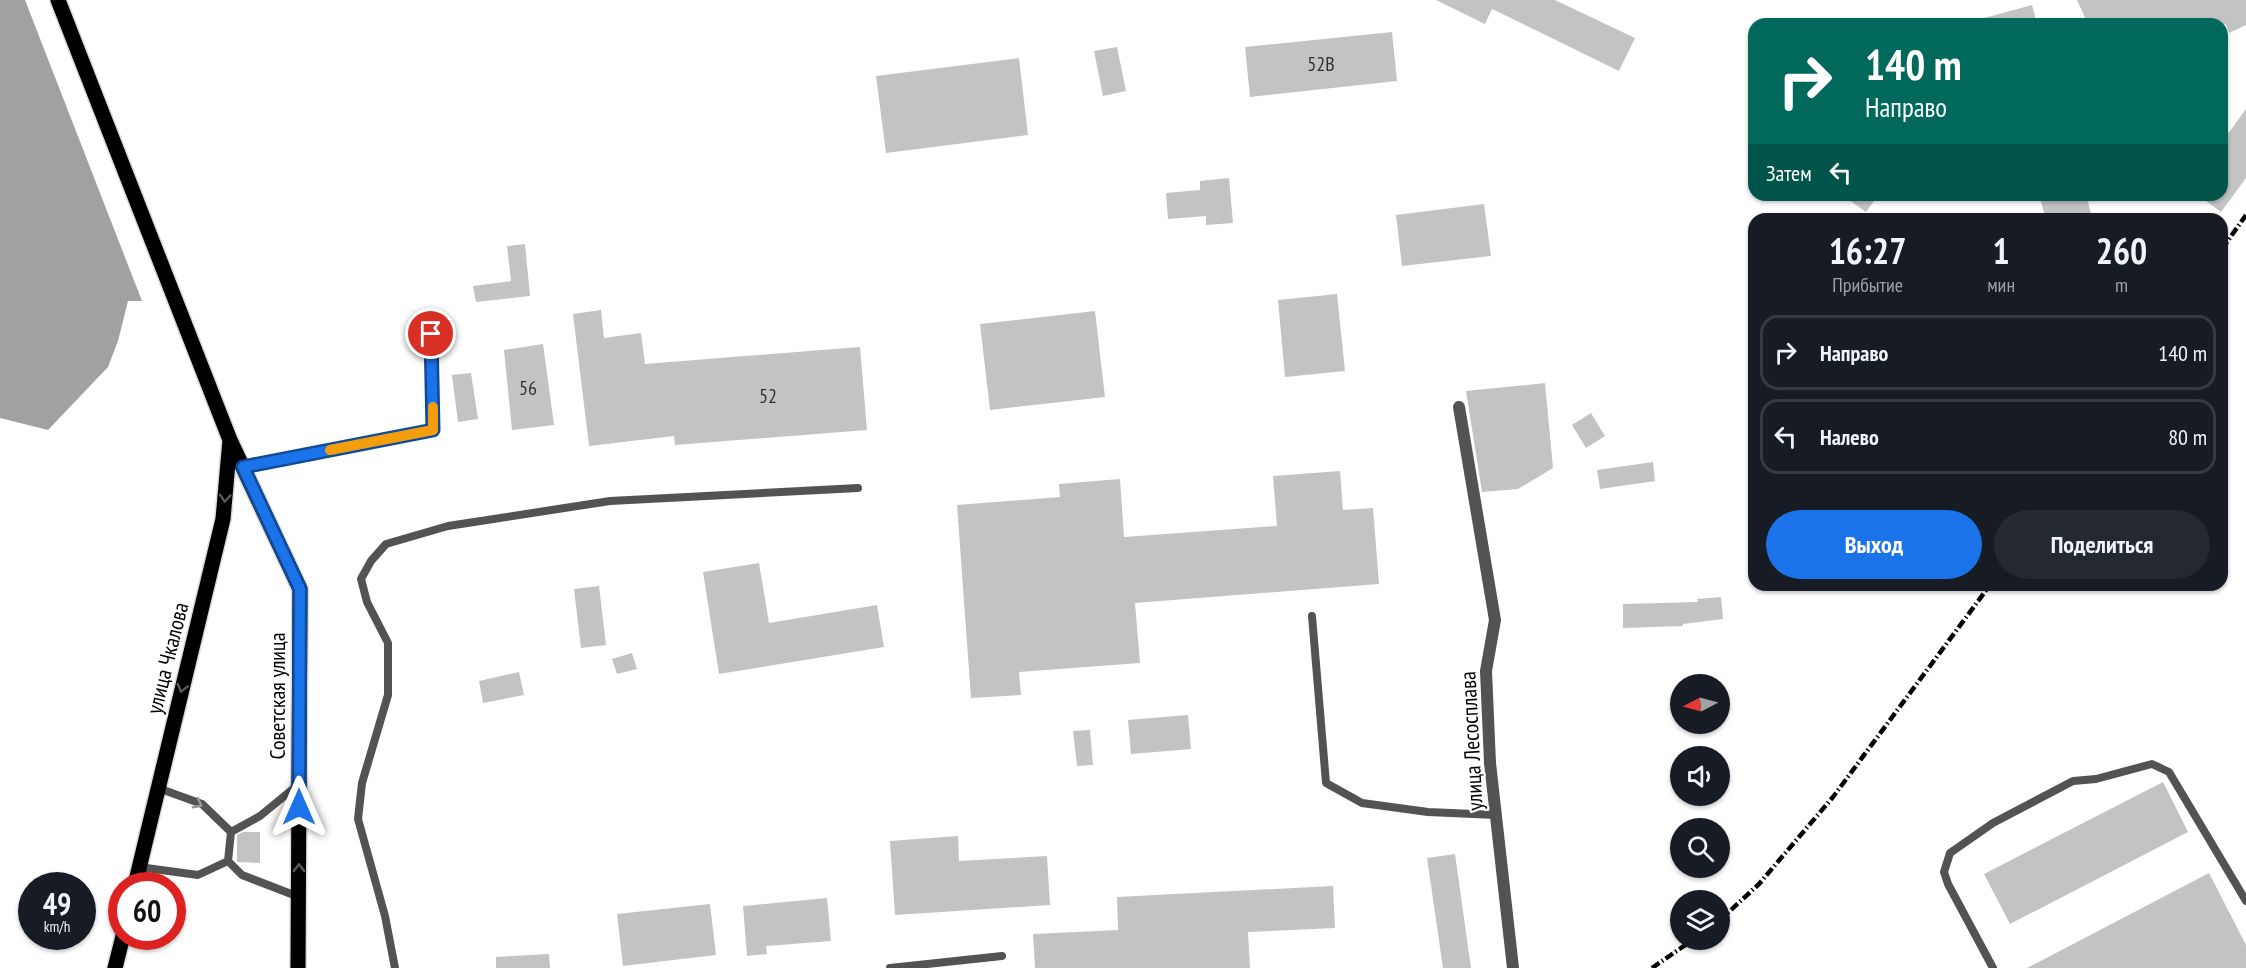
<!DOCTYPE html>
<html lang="ru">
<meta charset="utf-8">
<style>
body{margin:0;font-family:"PT Sans Narrow",sans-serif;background:#242831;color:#f1f3f6;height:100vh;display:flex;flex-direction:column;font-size:22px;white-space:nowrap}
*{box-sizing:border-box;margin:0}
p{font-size:20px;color:#9ea1a6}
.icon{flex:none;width:33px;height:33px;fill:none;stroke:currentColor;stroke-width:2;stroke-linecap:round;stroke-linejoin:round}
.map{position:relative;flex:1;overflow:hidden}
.drawer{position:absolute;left:1748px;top:213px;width:480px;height:378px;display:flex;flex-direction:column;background:#171b24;border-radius:18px;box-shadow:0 2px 4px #0004}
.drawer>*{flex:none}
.top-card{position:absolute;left:1748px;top:18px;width:480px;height:183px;border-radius:18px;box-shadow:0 2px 4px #0004;background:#00695c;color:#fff;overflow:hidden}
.needle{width:39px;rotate:264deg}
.controls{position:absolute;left:1670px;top:674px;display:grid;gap:12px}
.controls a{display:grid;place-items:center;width:60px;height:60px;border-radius:50%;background:#171b24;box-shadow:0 2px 4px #0004;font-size:30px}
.speed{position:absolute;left:18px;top:872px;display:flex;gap:12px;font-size:30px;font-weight:700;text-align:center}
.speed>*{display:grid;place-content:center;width:78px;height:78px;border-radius:50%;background:#171b24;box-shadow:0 2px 4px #0004;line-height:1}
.speed small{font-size:15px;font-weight:400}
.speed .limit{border:9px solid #d22;background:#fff;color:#111}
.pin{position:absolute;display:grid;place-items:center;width:51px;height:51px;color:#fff;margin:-26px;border:3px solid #fff;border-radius:50%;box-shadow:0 2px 6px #0007}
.me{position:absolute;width:66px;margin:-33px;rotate:0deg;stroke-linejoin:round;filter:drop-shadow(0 0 4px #0008)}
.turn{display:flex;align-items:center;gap:21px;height:126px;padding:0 18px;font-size:27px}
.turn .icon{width:78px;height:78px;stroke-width:2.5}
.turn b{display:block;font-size:42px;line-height:51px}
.then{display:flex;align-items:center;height:57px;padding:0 18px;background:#0003;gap:12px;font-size:22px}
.eta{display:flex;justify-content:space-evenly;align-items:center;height:102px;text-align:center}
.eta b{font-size:36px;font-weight:600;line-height:42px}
.primary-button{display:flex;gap:12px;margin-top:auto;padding:12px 18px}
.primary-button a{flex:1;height:69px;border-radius:36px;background:#1a73e8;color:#fff;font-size:24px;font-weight:600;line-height:69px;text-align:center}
.primary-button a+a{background:#242831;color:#f1f3f6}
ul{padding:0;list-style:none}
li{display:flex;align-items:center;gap:18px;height:75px;margin:0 12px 9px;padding:0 6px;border:3px solid #363941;border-radius:18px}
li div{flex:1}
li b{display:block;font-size:22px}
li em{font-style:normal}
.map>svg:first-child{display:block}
</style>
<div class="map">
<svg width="2246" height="968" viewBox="0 0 2246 968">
<rect width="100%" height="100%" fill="#fff"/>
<path fill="#a1a1a1" d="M0,0H25L142,301H128L118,341L108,367L48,430L0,418Z"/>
<path fill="#c3c3c3" d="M1436,0H1555L1635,38L1619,71L1492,9L1485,24Z
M2077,0H2246V25L2229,33L2226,24H2088Z
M2032,5L2037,24H1977V20Z
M1392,32L1397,81L1250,97L1245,47Z
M1117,47L1126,91L1103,96L1094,51Z
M1019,58L1028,135L886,153L876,76Z
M2246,109V178L2221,212L2198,195H2222V142Z
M1229,178L1233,223L1206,225V216L1168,219L1166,193L1200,190V181Z
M1842,195H1878L1866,212Z
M2039,195H2086L2091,213L2071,219H2046Z
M1484,204L1491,256L1402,266L1396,215Z
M525,244L530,296L476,302L473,286L511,281L507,246Z
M1337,294L1345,371L1285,377L1278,300Z
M601,310L604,338L641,333L645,364L860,347L867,430L675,445L674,436L589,446L573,314Z
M1095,311L1105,397L990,410L980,324Z
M543,344L554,425L512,430L504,350Z
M471,373L478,419L458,422L452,375Z
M1545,383L1553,468L1518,489L1482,492L1466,391Z
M1591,413L1605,436L1586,448L1572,425Z
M1653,462L1655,481L1600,489L1597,470Z
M1340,471L1343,510L1373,508L1379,584L1135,603L1140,663L1019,672L1021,695L971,698L957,505L1060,497L1059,484L1120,479L1124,537L1277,526L1273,476Z
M759,563L769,623L877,605L884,647L719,674L703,572Z
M599,586L606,645L581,648L574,589Z
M1721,597L1723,619L1683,624V626L1623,628V604L1698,602L1697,599Z
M632,653L637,669L617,674L612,659Z
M519,672L524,695L483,703L479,681Z
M1188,715L1191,749L1131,754L1128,720Z
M1090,730L1093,765L1077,766L1073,731Z
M2163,782L2188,832L2010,924L1984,874Z
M243,832H260V863L237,862V835Z
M958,836L959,861L1047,856L1050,905L895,915L890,841Z
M1455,854L1471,968H1443L1427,858Z
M2209,873L2246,945V968H2027Z
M1333,886L1335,928L1248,932L1250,968H1035L1033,934L1118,930L1117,897Z
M827,898L831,941L766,946L767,954L747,956L743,906Z
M710,904L716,955L623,966L617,914Z
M549,954L550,968H496V957Z"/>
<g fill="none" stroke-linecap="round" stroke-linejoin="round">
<defs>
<path id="primary" d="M58,0L230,440L300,589L298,968
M135,885L223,519L230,440
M115,968L123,936"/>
</defs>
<use href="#primary" stroke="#dbdbdb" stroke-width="18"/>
<path stroke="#535353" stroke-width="8" d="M243,467L433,430L431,334
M1312,616L1326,783L1362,803L1428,812L1496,815
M158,788L202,804L231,832
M139,867L198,875L228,861
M299,897L242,875L228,861L231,832L260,816L299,784
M395,968L385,916L358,819L362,783L388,695V643L367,602L361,579L371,561L386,544L448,526L610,501L858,488
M890,968L1002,956
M1993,968L1948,884L1944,872L1950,853L1993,823L2073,781L2096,779L2152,764L2169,772L2246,901"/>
<path stroke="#535353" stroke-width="12" d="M1459,407L1495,620L1486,671L1490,763L1513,968"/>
<use href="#primary" stroke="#000" stroke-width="15"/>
<path stroke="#000" stroke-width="4.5" stroke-dasharray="9 3 1.5 3" stroke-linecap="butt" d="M2222,249L2246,215
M1719,921L1759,884L1833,797L1990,585
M1652,968L1694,939"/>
</g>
<defs><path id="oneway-chevron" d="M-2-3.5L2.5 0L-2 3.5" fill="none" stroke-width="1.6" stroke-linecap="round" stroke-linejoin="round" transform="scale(1.5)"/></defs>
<g stroke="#595959">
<use href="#oneway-chevron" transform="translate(225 498) rotate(94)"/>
<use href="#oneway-chevron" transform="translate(182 688) rotate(104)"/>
<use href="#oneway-chevron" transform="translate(299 868) rotate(-90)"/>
</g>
<use stroke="#989898" href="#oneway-chevron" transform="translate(198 804) rotate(28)"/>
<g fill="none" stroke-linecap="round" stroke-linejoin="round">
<defs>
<path id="route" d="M299,807L300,589L243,467L433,430L431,334"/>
</defs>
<use href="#route" stroke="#114b97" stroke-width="15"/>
<use href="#route" stroke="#1a73e8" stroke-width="10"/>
<path stroke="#f59e0b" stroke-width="10" d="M330,450L433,430V407"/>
</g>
<g text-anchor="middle" stroke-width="4.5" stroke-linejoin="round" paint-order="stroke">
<g font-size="20" fill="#313131">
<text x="1321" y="71">52В</text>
<text x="528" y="395">56</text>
<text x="768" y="403">52</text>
</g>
<g font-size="22" fill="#000" stroke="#fff">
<text transform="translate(167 658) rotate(-76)" y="8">улица Чкалова</text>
<text transform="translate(277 696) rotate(-90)" y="8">Советская улица</text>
<text transform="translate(1471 741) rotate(-93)" y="8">улица Лесосплава</text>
</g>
</g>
</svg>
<div class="controls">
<a><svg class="needle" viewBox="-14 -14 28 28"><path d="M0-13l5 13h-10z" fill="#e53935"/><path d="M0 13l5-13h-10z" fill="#9ea1a6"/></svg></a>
<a><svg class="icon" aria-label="sound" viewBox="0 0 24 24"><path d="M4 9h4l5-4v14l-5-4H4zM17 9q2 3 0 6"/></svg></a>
<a><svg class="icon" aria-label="search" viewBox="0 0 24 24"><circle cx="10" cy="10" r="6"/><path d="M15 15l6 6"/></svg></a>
<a><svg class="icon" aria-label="layers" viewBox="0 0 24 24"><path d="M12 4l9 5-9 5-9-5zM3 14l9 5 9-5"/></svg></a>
</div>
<div class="speed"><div>49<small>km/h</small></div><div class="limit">60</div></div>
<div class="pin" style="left:431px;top:334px;background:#d93025"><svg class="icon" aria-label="arrive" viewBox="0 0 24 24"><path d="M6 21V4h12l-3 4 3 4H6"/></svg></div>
<svg class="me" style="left:299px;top:807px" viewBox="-20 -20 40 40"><path d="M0-17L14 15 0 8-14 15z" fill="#1a73e8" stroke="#fff" stroke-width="4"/></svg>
<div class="top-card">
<div class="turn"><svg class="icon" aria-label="right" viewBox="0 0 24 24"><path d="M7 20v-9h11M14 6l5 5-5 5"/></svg><div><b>140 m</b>Направо</div></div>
<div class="then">Затем<svg class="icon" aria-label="left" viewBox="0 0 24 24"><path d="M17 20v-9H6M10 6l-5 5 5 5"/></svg></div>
</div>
<section class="drawer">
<div class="eta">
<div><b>16:27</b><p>Прибытие</p></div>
<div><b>1</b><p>мин</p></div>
<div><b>260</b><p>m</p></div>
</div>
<ul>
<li><svg class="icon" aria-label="right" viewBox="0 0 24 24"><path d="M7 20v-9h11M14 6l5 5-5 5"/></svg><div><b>Направо</b></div><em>140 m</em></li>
<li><svg class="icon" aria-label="left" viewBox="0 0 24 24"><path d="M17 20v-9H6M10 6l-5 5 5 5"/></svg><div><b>Налево</b></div><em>80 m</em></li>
</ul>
<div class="primary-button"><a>Выход</a><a>Поделиться</a></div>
</section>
</div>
